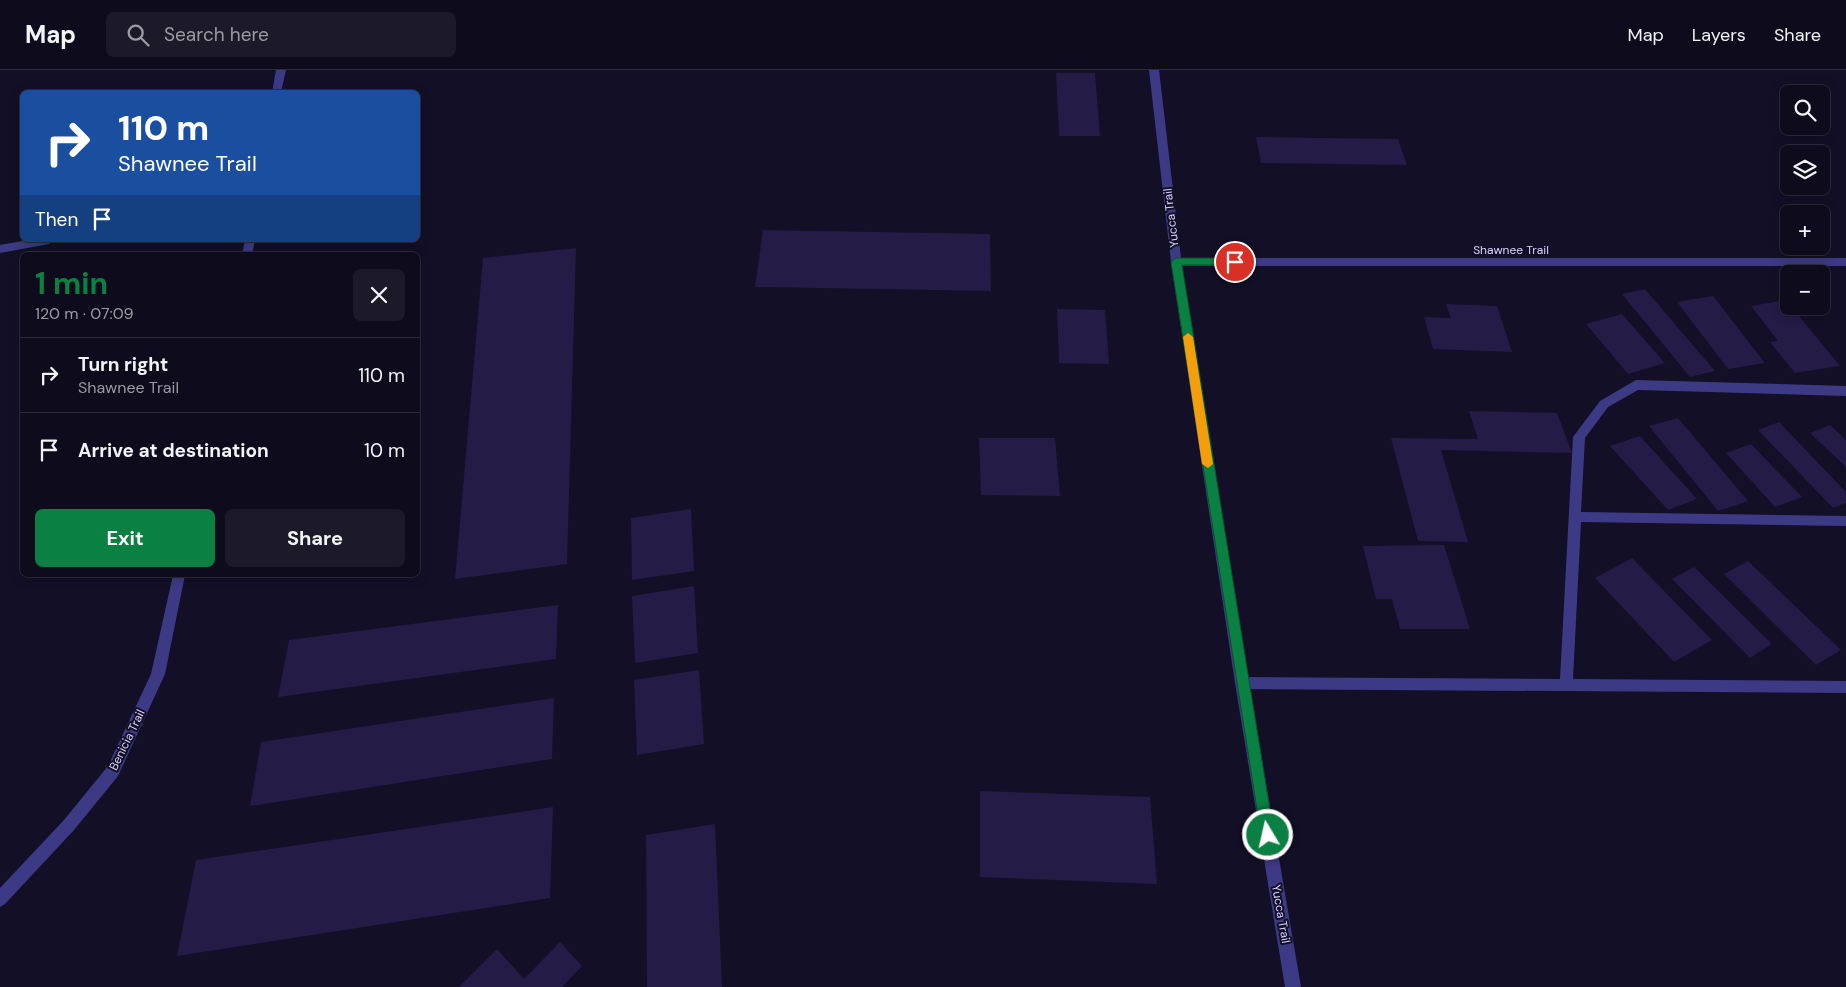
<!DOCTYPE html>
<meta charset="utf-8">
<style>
body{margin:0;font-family:"DM Sans",sans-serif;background:#1c1929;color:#f1f3f6;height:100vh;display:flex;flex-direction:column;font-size:19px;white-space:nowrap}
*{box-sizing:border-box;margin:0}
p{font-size:16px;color:#9b9ba3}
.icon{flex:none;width:28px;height:28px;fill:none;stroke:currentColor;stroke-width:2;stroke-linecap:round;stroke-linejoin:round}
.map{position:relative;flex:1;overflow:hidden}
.panel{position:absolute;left:20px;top:182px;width:400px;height:325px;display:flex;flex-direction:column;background:#0e0b1c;border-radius:8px;box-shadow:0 2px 12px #0003,0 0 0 1px #2e2b3b}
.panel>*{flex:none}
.top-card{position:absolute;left:20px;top:20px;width:400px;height:152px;border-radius:8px;box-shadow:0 2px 12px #0003,0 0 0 1px #2e2b3b;background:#1a4fa0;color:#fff;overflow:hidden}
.buttons{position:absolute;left:1780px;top:15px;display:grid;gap:10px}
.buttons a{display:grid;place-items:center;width:50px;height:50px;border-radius:8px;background:#0e0b1c;box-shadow:0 2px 12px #0003,0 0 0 1px #2e2b3b;font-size:25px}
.pin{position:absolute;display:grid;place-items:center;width:42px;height:42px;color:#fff;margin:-21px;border:2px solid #fff;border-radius:50%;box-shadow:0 1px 5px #0007}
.me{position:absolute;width:55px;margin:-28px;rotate:351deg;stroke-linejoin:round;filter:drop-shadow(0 0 4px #0008)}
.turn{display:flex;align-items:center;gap:18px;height:105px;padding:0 15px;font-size:22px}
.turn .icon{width:65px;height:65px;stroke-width:2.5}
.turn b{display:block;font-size:35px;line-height:42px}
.then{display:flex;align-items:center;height:48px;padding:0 15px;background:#0003;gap:10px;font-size:19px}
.round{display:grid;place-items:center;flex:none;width:52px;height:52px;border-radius:8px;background:#1c1929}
.overview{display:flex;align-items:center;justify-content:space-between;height:85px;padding:0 15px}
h1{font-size:30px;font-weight:700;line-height:38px;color:#0b8043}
.primary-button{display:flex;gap:10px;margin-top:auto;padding:10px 15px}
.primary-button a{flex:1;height:58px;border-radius:8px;background:#0b8043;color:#fff;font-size:20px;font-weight:700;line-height:58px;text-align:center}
.primary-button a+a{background:#1c1929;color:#f1f3f6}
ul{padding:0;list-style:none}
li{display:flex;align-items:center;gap:15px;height:75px;padding:0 15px;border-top:1px solid #2e2b3b}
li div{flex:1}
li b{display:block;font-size:19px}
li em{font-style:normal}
header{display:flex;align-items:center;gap:30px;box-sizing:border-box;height:70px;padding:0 25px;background:#0e0b1c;border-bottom:1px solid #2e2b3b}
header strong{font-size:24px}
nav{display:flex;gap:28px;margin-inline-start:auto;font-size:18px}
.search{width:350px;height:45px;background:#1c1929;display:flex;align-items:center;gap:12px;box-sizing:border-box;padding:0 18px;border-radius:8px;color:#9b9ba3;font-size:19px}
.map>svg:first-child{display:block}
</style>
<header>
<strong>Map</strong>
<div class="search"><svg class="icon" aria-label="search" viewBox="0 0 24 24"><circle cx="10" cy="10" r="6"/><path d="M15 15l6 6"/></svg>Search here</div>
<nav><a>Map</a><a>Layers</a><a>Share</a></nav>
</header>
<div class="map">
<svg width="1846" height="917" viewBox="0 0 1846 917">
<rect width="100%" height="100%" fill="#130f26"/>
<path fill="#241b47" d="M1056,3H1095L1100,66H1059Z
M1256,67L1398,69L1407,95L1261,93Z
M763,160L990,164L991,221L755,217Z
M576,178L567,494L455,509L483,188Z
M1645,219L1715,301L1690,307L1622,224Z
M1713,226L1765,293L1728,299L1677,232Z
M1786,230L1789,236H1791L1840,296L1795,303L1770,272L1778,271L1751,236Z
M1446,234L1497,236L1512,282L1433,279L1424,247L1451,248Z
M1057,239L1105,240L1109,294L1059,293Z
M1622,244L1665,293L1628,304L1586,254Z
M1469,341L1557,343L1572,383L1441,380L1468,472L1418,471L1391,368L1478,369Z
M1678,348L1748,431L1718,441L1649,356Z
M1779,352L1846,422V433L1833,438L1758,360Z
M1830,355L1846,370V397L1810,363Z
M1640,366L1697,429L1668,440L1610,376Z
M979,368H1055L1060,426L981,425Z
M1751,374L1802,427L1775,437L1726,383Z
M691,439L694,501L632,510L631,448Z
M1444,475L1470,559H1400L1392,529H1376L1363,476Z
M1632,488L1712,570L1674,592L1595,508Z
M1748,491L1841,580L1816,595L1724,504Z
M1694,497L1772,574L1750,588L1672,509Z
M694,516L698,583L635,593L632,526Z
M558,535L556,589L278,627L289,570Z
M699,600L704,674L637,685L634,610Z
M554,628L552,689L250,736L261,672Z
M980,721L1150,727L1157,814L980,807Z
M553,737L550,828L177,886L196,790Z
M715,754L722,917H647L646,765Z
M560,872L582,896L562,917H459L497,879L524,909Z"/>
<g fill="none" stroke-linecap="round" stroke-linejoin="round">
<path fill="#3d3a85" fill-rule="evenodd" d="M1636,310L1846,316V326L1638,320L1608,337L1585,368L1581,442L1846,446V456L1581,452L1573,609L1846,611V623L1242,619L1237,618L1235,613L1237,608L1242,607L1560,609L1573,367L1600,331Z"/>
<path fill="#3d3a85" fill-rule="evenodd" d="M276,0H286L281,22H272Z
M1149,0H1159L1181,188H1846V196H1182L1249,613L1301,917H1285L1235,613L1171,192Z
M28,170H54L49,174L0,183V175Z
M245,170H255L252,185H242Z
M173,505H185L165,604L118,706L74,760L5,834L0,837V818L64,750L108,696L151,604Z"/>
</g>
<path fill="#0b8043" stroke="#07532c" d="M1176,188H1235L1240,192L1235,195H1182L1274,765L1272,770L1268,772L1263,770L1261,765L1171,192Z"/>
<path fill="#f59e0b" d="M1188,263L1193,267L1213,394L1208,398L1202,394L1183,267Z"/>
<g text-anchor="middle" stroke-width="4" stroke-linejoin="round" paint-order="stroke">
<g font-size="12" fill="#d9d4ff" stroke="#130f26">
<text transform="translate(1171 148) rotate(-97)" y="4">Yucca Trail</text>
<text x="1511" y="184">Shawnee Trail</text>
<text transform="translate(127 670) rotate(-64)" y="4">Benicia Trail</text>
<text transform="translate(1281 844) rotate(80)" y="4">Yucca Trail</text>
</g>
</g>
</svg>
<div class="buttons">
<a><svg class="icon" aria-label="search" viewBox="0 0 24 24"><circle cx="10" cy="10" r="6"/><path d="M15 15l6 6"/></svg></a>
<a><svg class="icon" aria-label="layers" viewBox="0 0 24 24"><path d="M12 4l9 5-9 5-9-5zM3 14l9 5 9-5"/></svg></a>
<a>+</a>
<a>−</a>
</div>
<div class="pin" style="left:1235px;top:192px;background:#d93025"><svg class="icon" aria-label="arrive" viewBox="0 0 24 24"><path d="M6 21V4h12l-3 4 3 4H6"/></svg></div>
<svg class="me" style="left:1268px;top:765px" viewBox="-20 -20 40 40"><circle r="17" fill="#0b8043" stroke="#fff" stroke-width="3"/><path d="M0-11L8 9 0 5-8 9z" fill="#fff"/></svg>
<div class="top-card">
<div class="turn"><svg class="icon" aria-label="right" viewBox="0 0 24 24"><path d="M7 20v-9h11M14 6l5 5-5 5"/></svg><div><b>110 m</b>Shawnee Trail</div></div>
<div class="then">Then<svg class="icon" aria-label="arrive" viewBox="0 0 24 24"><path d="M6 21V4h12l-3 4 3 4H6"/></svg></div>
</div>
<section class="panel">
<div class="overview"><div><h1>1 min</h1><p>120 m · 07:09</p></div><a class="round"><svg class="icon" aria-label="close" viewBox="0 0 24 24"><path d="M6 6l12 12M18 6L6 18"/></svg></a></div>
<ul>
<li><svg class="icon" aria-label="right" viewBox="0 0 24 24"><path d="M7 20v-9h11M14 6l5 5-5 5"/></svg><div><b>Turn right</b><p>Shawnee Trail</p></div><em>110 m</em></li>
<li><svg class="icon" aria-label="arrive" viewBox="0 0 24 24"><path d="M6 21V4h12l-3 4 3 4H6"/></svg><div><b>Arrive at destination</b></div><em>10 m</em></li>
</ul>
<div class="primary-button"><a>Exit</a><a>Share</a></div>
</section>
</div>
